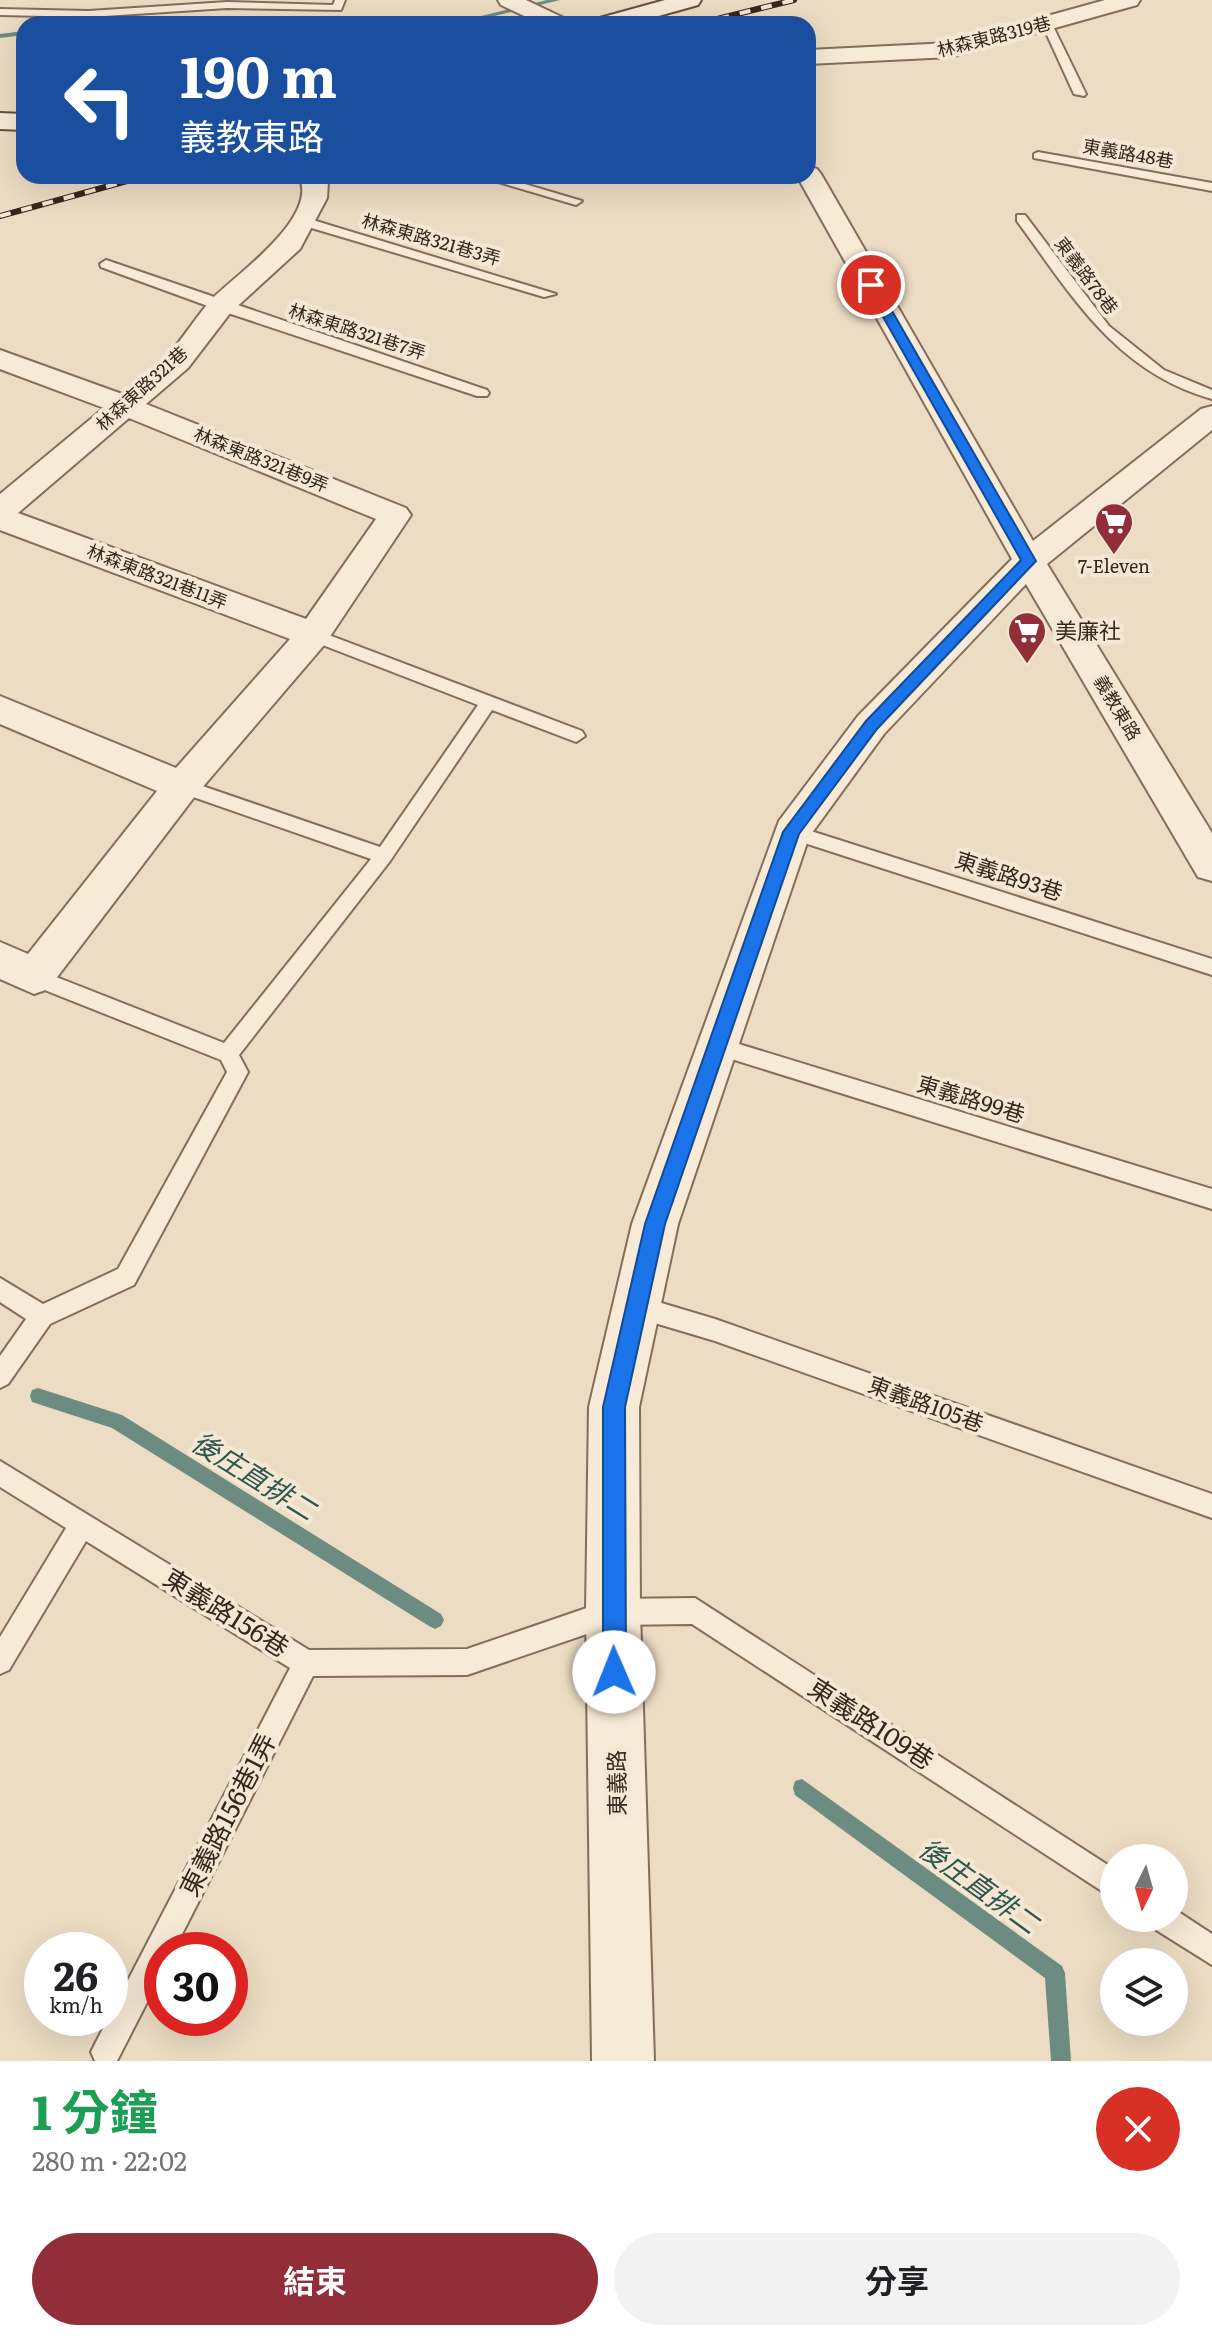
<!DOCTYPE html>
<html lang="zh-TW">
<meta charset="utf-8">
<style>
body{margin:0;font-family:Literata,"Noto Sans TC",serif;background:#f2f2f2;color:#202124;height:100vh;display:flex;flex-direction:column;font-size:30px;white-space:nowrap}
*{box-sizing:border-box;margin:0}
p{font-size:26px;color:#757577}
.icon{flex:none;width:44px;height:44px;fill:none;stroke:currentColor;stroke-width:2;stroke-linecap:round;stroke-linejoin:round}
.map{position:relative;height:2061px;overflow:hidden}
.panel{display:flex;flex-direction:column;background:#fff;flex:1}
.panel>*{flex:none}
.guide{position:absolute;left:16px;top:16px;width:800px;height:168px;border-radius:24px;box-shadow:0 8px 32px #0002;background:#1a4fa0;color:#fff;overflow:hidden}
.needle{width:52px;rotate:185deg}
.tools{position:absolute;left:1100px;top:1844px;display:grid;gap:16px}
.tools a{display:grid;place-items:center;width:88px;height:88px;border-radius:50%;background:#fff;box-shadow:0 8px 32px #0002;font-size:40px}
.speed{position:absolute;left:24px;top:1932px;display:flex;gap:16px;font-size:40px;font-weight:700;text-align:center}
.speed>*{display:grid;place-content:center;width:104px;height:104px;border-radius:50%;background:#fff;box-shadow:0 8px 32px #0002;line-height:1}
.speed small{font-size:20px;font-weight:400}
.speed .limit{border:12px solid #d22;background:#fff;color:#111}
.pin{position:absolute;display:grid;place-items:center;width:68px;height:68px;color:#fff;margin:-34px;border:4px solid #fff;border-radius:50%;box-shadow:0 2px 8px #0007}
.me{position:absolute;width:88px;margin:-44px;rotate:359deg;stroke-linejoin:round;filter:drop-shadow(0 0 6px #0008)}
.turn{display:flex;align-items:center;gap:28px;height:168px;padding:0 32px;font-size:36px}
.turn .icon{width:104px;height:104px;stroke-width:2.5}
.turn b{display:block;font-size:56px;line-height:68px}
.round{display:grid;place-items:center;flex:none;width:84px;height:84px;border-radius:42px;background:#f2f2f2}
.headline{display:flex;align-items:center;justify-content:space-between;height:136px;padding:0 32px}
h1{font-size:48px;font-weight:700;line-height:60px;color:#1e9e55}
.action{display:flex;gap:16px;margin-top:auto;padding:16px 32px}
.action a{flex:1;height:92px;border-radius:48px;background:#912e39;color:#fff;font-size:32px;font-weight:700;line-height:92px;text-align:center}
.action a+a{background:#f2f2f2;color:#202124}
.map>svg:first-child{display:block}
</style>
<div class="map">
<svg width="1212" height="2061" viewBox="0 0 1212 2061">
<rect width="100%" height="100%" fill="#ecdcc3"/>
<g fill="none" stroke-linecap="round" stroke-linejoin="round">
<path fill="#6d8c81" fill-rule="evenodd" d="M547,0H560L462,24H448Z
M278,16L368,22L372,24L278,20L106,24L110,22Z
M24,31V35L0,38V34Z
M38,1388L122,1415L441,1614L444,1620L441,1626L435,1629L429,1626L112,1428L32,1402L30,1396L32,1390Z
M802,1779L1062,1966L1065,1973L1071,2061H1051L1045,1978L795,1795L793,1788L795,1781Z"/>
<defs>
<path id="service" d="M335,0H345L341,10L227,8L89,17L0,15V9L89,11L227,2L333,5Z
M1047,21L1052,24L1086,94L1084,96L1074,94L1042,24Z
M1038,152L1212,183V191L1034,158V154Z
M325,176H347L315,186L309,182Z
M478,176H498L582,201L576,205Z
M1017,215H1025L1109,326L1164,370L1212,390V399C1116,372 1072,296 1017,221Z
M298,218H306L556,294L544,297L298,224Z
M106,260L487,390L489,393L487,396H477L216,309L101,267L100,264Z
M313,629L582,731L585,736L576,742L492,710L390,861L239,1055L248,1072L134,1285L50,1324L8,1384L0,1388V1356L26,1319L0,1302V1278L43,1304L118,1269L227,1072L221,1060L27,983L24,977L27,971L34,969L41,971L224,1043L371,859L176,791L173,786L176,781H188L380,847L478,705L307,639L305,635Z
M792,825L1212,959V975L786,837L783,832L786,827Z
M716,1037L1212,1189V1209L709,1052L706,1046L709,1040Z
M638,1296L715,1319L1212,1494V1518L715,1341L638,1318L630,1315L627,1307L630,1299Z
M0,1461L309,1650L467,1649L613,1599L695,1598L1114,1869V1899L692,1624L613,1625L467,1675L313,1676L174,1950H162V1973L117,2061H95L91,2052L96,2042L290,1668L86,1541L9,1670L0,1674V1637L66,1528L0,1487Z
M1174,1909L1212,1934V1965L1153,1928L1149,1918H1174Z"/>
<path id="minor" d="M498,0H526L566,19L569,24H541L501,5Z
M1105,0H1140L1137,5L951,57L808,64V50L950,43Z
M808,166L817,169L821,174L1033,541L1201,409L1212,406V430L1047,564L1212,833V881L1198,877L1026,584L884,734L809,837L678,1224L639,1407L640,1612L654,2061H592L586,1612L589,1407L632,1224L779,821L858,716L1012,559L797,176H808Z
M299,176H325L328,182L327,198L300,249L231,312L188,368L146,404L406,508L411,515L325,644L195,796L48,989L34,994L0,979V942L28,954L157,791L0,724V696L176,768L290,639L0,530V494L104,408L0,369V350L122,394C137,381 156,369 169,354C184,337 196,317 211,300C235,275 320,218 299,176ZM129,418L376,519L306,619L18,513Z"/>
<path id="secondary" d="M665,0H701L698,5L630,24H592L596,19Z
M0,113L24,114V130L0,129Z"/>
</defs>
<use href="#service" stroke="#856d5b" stroke-width="4"/>
<use href="#minor" stroke="#856d5b" stroke-width="4"/>
<use href="#secondary" stroke="#674e3e" stroke-width="4"/>
<use href="#service" fill="#f7ead6" fill-rule="evenodd"/>
<use href="#minor" fill="#f7ead6" fill-rule="evenodd"/>
<use href="#secondary" fill="#f7ead6" fill-rule="evenodd"/>
<defs>
<path id="rail" d="M697,24L794,0
M0,216L145,176"/>
</defs>
<use href="#rail" stroke="#36271e" stroke-width="6"/>
<use href="#rail" stroke="#f4e7d3" stroke-width="4" stroke-dasharray="11" stroke-linecap="butt"/>
</g>
<path fill="#1a73e8" stroke="#114b97" stroke-width="2" d="M871,281L877,285L1036,561L877,729L799,834L665,1224L625,1407L626,1672L623,1680L614,1684L606,1680L603,1672V1407L645,1224L783,832L866,721L1021,560L865,285Z"/>
<defs>
<symbol id="supermarket-pin" viewBox="-11 -11 22 30"><path d="M0 17L-7.5 6A9.5 9.5 0 1 1 7.5 6Z" fill="#912e39" stroke="#f4e7d3"/><path d="M-6-5.5h2.5l.6 2H6L4.5 2H-2.5L-4.4-4H-6ZM-1.5 3.2a1.3 1.3 0 1 0 .1 0ZM3 3.2a1.3 1.3 0 1 0 .1 0Z" fill="#fff"/></symbol>
</defs>
<g fill-rule="evenodd">
<use href="#supermarket-pin" x="1092" y="500" width="44" height="60"/>
<use href="#supermarket-pin" x="1005" y="609" width="44" height="60"/>
</g>
<g text-anchor="middle" stroke-width="8" stroke-linejoin="round" paint-order="stroke">
<g font-size="18" fill="#36271e" stroke="#f4e7d3">
<text transform="translate(994 37) rotate(-14)" y="6">林森東路319巷</text>
<text transform="translate(1128 154) rotate(10)" y="6">東義路48巷</text>
<text transform="translate(431 240) rotate(16)" y="6">林森東路321巷3弄</text>
<text transform="translate(1086 276) rotate(53)" y="6">東義路78巷</text>
<text transform="translate(357 332) rotate(18)" y="6">林森東路321巷7弄</text>
<text transform="translate(142 389) rotate(-42)" y="6">林森東路321巷</text>
<text transform="translate(261 460) rotate(22)" y="6">林森東路321巷9弄</text>
<text transform="translate(157 577) rotate(21)" y="6">林森東路321巷11弄</text>
<text transform="translate(1117 708) rotate(59)" y="6">義教東路</text>
</g>
<g font-size="18" fill="#36271e" stroke="#f4e7d3">
<text x="1114" y="573">7-Eleven</text>
</g>
<g font-size="22" fill="#36271e" stroke="#f4e7d3" text-anchor="start">
<text x="1055" y="639">美廉社</text>
</g>
<g font-size="22" fill="#36271e" stroke="#f4e7d3">
<text transform="translate(1009 876) rotate(18)" y="8">東義路93巷</text>
<text transform="translate(971 1099) rotate(17)" y="8">東義路99巷</text>
<text transform="translate(926 1404) rotate(20)" y="8">東義路105巷</text>
<text transform="translate(617 1783) rotate(-91)" y="8">東義路</text>
</g>
<g font-size="26" fill="#36271e" stroke="#f4e7d3">
<text transform="translate(226 1613) rotate(32)" y="9">東義路156巷</text>
<text transform="translate(871 1724) rotate(33)" y="9">東義路109巷</text>
<text transform="translate(228 1815) rotate(-63)" y="9">東義路156巷1弄</text>
</g>
<g font-size="28" font-style="italic" fill="#2e554e" stroke="#f4e7d3">
<text transform="translate(254 1476) rotate(32)" y="10">後庄直排二</text>
<text transform="translate(979 1886) rotate(36)" y="10">後庄直排二</text>
</g>
</g>
</svg>
<div class="tools">
<a><svg class="needle" viewBox="-14 -14 28 28"><path d="M0-13l5 13h-10z" fill="#e53935"/><path d="M0 13l5-13h-10z" fill="#757577"/></svg></a>
<a><svg class="icon" aria-label="layers" viewBox="0 0 24 24"><path d="M12 4l9 5-9 5-9-5zM3 14l9 5 9-5"/></svg></a>
</div>
<div class="speed"><div>26<small>km/h</small></div><div class="limit">30</div></div>
<div class="pin" style="left:871px;top:285px;background:#d93025"><svg class="icon" aria-label="arrive" viewBox="0 0 24 24"><path d="M6 21V4h12l-3 4 3 4H6"/></svg></div>
<svg class="me" style="left:614px;top:1672px" viewBox="-20 -20 40 40"><circle r="19" fill="#fff"/><path d="M0-13L10 11 0 6-10 11z" fill="#1a73e8"/></svg>
<div class="guide">
<div class="turn"><svg class="icon" aria-label="left" viewBox="0 0 24 24"><path d="M17 20v-9H6M10 6l-5 5 5 5"/></svg><div><b>190 m</b>義教東路</div></div>
</div>
</div>
<section class="panel">
<div class="headline"><div><h1>1 分鐘</h1><p>280 m · 22:02</p></div><a class="round" style="background:#d93025;color:#fff"><svg class="icon" aria-label="close" viewBox="0 0 24 24"><path d="M6 6l12 12M18 6L6 18"/></svg></a></div>
<div class="action"><a>結束</a><a>分享</a></div>
</section>
